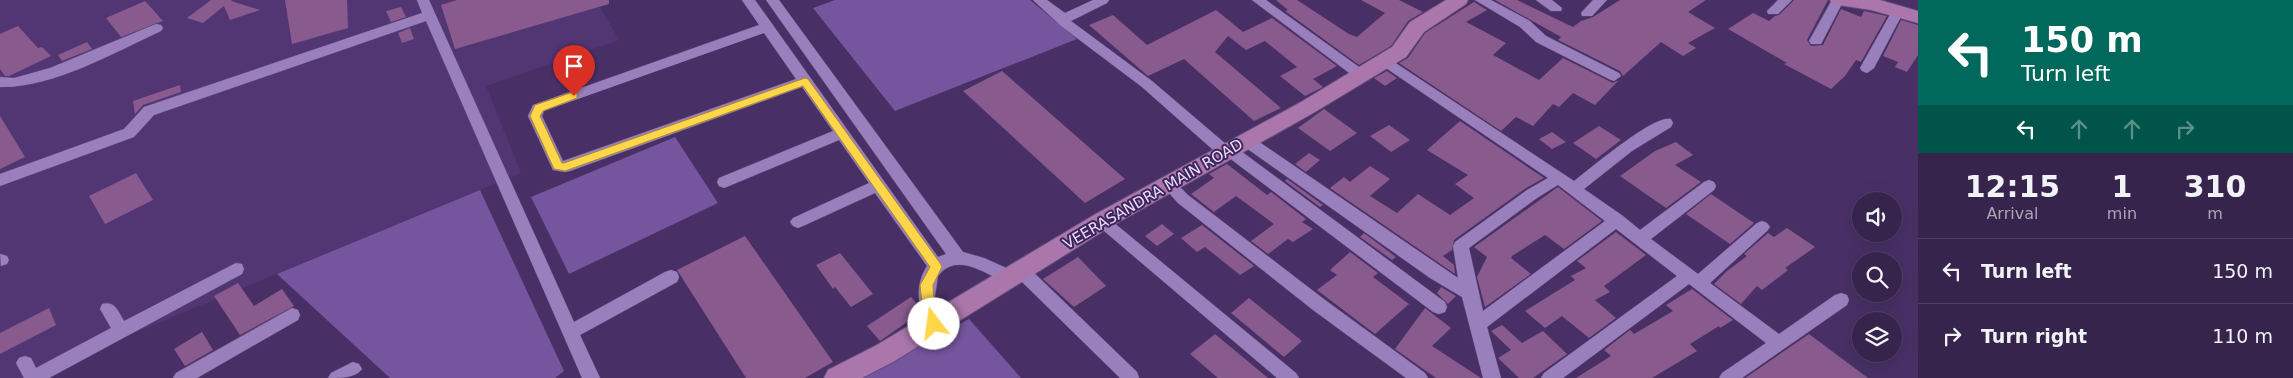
<!DOCTYPE html>
<style>
body{margin:0;font-family:"DejaVu Sans",sans-serif;background:#413056;color:#f1f3f6;height:100vh;display:flex;flex-direction:column;font-size:19px;white-space:nowrap}
*{box-sizing:border-box;margin:0}
p{font-size:16px;color:#aaa4b5}
.icon{flex:none;width:28px;height:28px;fill:none;stroke:currentColor;stroke-width:2;stroke-linecap:round;stroke-linejoin:round}
.map{position:relative;flex:1;overflow:hidden}
.sheet{display:flex;flex-direction:column;background:#36244c;width:375px}
.sheet>*{flex:none}
.banner{background:#00695c;color:#fff;overflow:hidden}
.controls{position:absolute;left:1852px;top:192px;display:grid;gap:10px}
.controls a{display:grid;place-items:center;width:50px;height:50px;border-radius:50%;background:#36244c;box-shadow:0 5px 20px #0002,0 0 0 1px #504164;font-size:25px}
.pin{position:absolute;display:grid;place-items:center;width:42px;height:42px;color:#fff;margin:-51px -21px;border-radius:50% 50% 50% 0;rotate:-45deg;box-shadow:0 0 5px #0007}
.pin .icon{rotate:45deg}
.me{position:absolute;width:55px;margin:-28px;rotate:345deg;stroke-linejoin:round;filter:drop-shadow(0 0 4px #0008)}
.turn{display:flex;align-items:center;gap:18px;height:105px;padding:0 20px;font-size:22px}
.turn .icon{width:65px;height:65px;stroke-width:2.5}
.turn b{display:block;font-size:35px;line-height:42px}
.lanes{display:flex;align-items:center;height:48px;padding:0 20px;background:#0003;justify-content:center;gap:25px;direction:ltr}
.lanes .off{opacity:.35}
.eta{display:flex;justify-content:space-evenly;align-items:center;height:85px;text-align:center}
.eta b{font-size:30px;font-weight:600;line-height:35px}
ul{padding:0;list-style:none}
li{display:flex;align-items:center;gap:15px;height:65px;padding:0 20px;border-top:1px solid #504164}
li div{flex:1}
li b{display:block;font-size:19px}
li em{font-style:normal}
main{display:flex;flex:1;min-height:0}
.map>svg:first-child{display:block}
</style>
<main>
<div class="map">
<svg width="1918" height="378" viewBox="0 0 1918 378">
<rect width="100%" height="100%" fill="#483066"/>
<path fill="#523674" d="M0,0H596L619,40L486,86L521,173L39,372L42,378H0Z"/>
<path fill="#75559e" d="M835,0H1030L1077,39L895,111L813,8Z
M675,137L718,203L569,274L531,197Z
M480,190L564,371L555,378H390L277,274Z
M969,319L1021,378H861Z"/>
<path fill="#885a8d" d="M211,0H232L231,1L260,10L230,20L224,6L203,23L187,18Z
M285,0H347L348,28L292,44Z
M457,0H609V4L455,49L441,5Z
M1276,0H1297L1349,34L1357,37L1385,13L1361,0H1399L1423,12L1408,21L1391,46L1359,65L1285,11L1288,10Z
M1495,0H1517L1573,27L1581,21L1593,17L1620,0H1706L1688,12L1715,28L1688,43L1696,48L1683,56L1661,42L1623,76L1620,71L1558,40L1561,37Z
M1794,0H1828L1807,40L1811,46L1823,45L1841,9L1861,17L1864,11L1887,16L1861,62L1856,60L1845,76L1831,89L1784,64L1787,63L1728,29L1753,13L1769,21L1775,16L1779,15Z
M145,1L163,21L121,37L106,18Z
M1474,2L1487,10L1466,22L1506,43L1493,55L1539,80L1563,58L1613,83L1619,80L1595,105L1573,93L1559,107L1553,104L1533,126L1516,117L1501,131L1399,63L1408,58L1425,33Z
M401,7L406,17L391,22L386,11Z
M1216,10L1243,32L1272,18L1337,66L1313,79L1323,87L1305,96L1280,76L1297,67L1265,41L1246,50L1228,36L1215,52L1281,108L1254,121L1184,59L1148,76L1089,25L1113,15L1147,45Z
M1901,20L1918,25V55L1907,72L1895,67L1898,62L1883,56Z
M18,26L38,48L42,47L51,56L9,76H5L0,69V34Z
M410,28L414,39L402,43L398,33Z
M87,42L92,49L62,61L58,55Z
M1002,71L1125,179L1085,203L963,91Z
M1387,71L1397,78L1385,86L1374,78Z
M180,85L181,92L143,105L135,114L133,101Z
M1324,109L1357,133L1330,151L1298,128Z
M0,116L25,157L0,169Z
M1460,121L1544,178L1526,188L1454,240L1452,250L1443,256L1454,265L1455,274L1330,188L1344,177L1350,182L1370,166L1390,179L1370,196L1397,213L1418,194L1450,215L1474,198L1455,184L1468,175L1427,150Z
M1389,125L1410,140L1391,152L1370,136Z
M1599,126L1621,140L1596,159L1573,143Z
M1552,132L1566,142L1552,149L1539,139Z
M1676,142L1693,155L1675,165L1701,182L1666,208L1620,176L1655,151Z
M1309,153L1320,160L1306,172L1295,164Z
M1227,164L1267,195L1271,192L1306,219L1302,222L1313,229L1293,242L1288,239L1268,254L1251,241L1274,224L1236,196L1214,212L1191,194L1214,178L1209,174Z
M136,173L153,200L105,224L89,196Z
M1287,179L1323,205L1320,207L1285,181Z
M1558,187L1602,221L1564,249L1545,235L1512,256L1511,258L1531,274L1485,307L1477,277L1487,257L1474,247Z
M1711,194L1754,223L1730,244L1686,214Z
M1162,224L1174,234L1157,246L1145,236Z
M1202,225L1253,265L1254,266L1240,275L1205,247L1197,252L1181,238Z
M1787,228L1815,247L1785,268L1788,270L1762,290L1757,286L1741,304L1714,284L1727,271L1747,256L1744,254L1768,233L1774,237Z
M1616,232L1646,255L1604,286L1610,292L1595,300L1616,318L1589,338L1562,316L1545,328L1525,311L1575,280L1571,276L1586,268L1577,261Z
M1364,233L1396,257L1392,260L1360,237Z
M745,236L833,362L805,378H746L677,270Z
M1350,252L1378,273L1373,277L1409,304L1375,334L1317,290L1337,275L1330,270Z
M840,253L873,294L851,307L835,287L833,289L816,265Z
M1078,257L1106,286L1074,307L1043,279Z
M238,283L254,306L282,289L294,306L240,335L214,296Z
M1441,287L1456,296L1448,304L1437,293Z
M1692,289L1733,320L1720,328L1719,326L1690,344L1697,351L1652,378H1576L1611,356L1604,350L1630,330L1634,334L1673,311L1666,305Z
M911,297L918,305L920,313L880,341L867,326Z
M1249,298L1302,341L1284,357L1231,313Z
M49,308L56,325L0,354V333Z
M1425,308L1451,328L1432,346L1481,378H1436L1395,349Z
M1502,325L1522,343L1543,331L1567,354L1533,378H1519L1498,358L1511,350L1491,331Z
M202,332L213,350L185,366L174,349Z
M1215,334L1268,378H1218L1190,354Z
M1809,334L1868,378H1745Z"/>
<g fill="none" stroke-linecap="round" stroke-linejoin="round">
<defs>
<path id="street" d="M417,0H429L574,322L665,272L671,270L677,272L679,277L677,282L580,335L600,378H582L426,21L154,115L134,137L0,186V174L124,129L144,107L422,13Z
M742,0H755L938,257L946,254L766,0H779L963,252L984,258L1013,271L1015,266L1021,265L1027,266L1137,372L1139,378H1120L1018,278L1016,282L1010,284C987,276 958,250 938,276L935,296L942,324L940,329L934,331L928,329C918,309 914,286 927,266L875,193L803,226L798,228L793,226L790,222L793,218L869,183L839,140L729,186L724,188L719,186L717,182L719,178L833,131L802,87L570,171L565,172L553,170L528,116L533,105L759,25ZM764,33L796,79L563,161L542,116L544,111Z
M1033,0H1047L1065,13L1093,0H1109L1107,3L1071,21L1152,81L1227,145L1234,146L1445,302L1447,307L1445,312L1439,314L1433,312L1228,157L1220,156L1142,87L1061,26Z
M1252,0H1266L1366,72L1368,75L1366,78H1356Z
M1475,0H1491L1530,21L1546,36L1619,73L1621,76L1614,81L1609,79L1536,42L1520,27Z
M1536,0H1552L1562,8L1561,11H1551Z
M1593,0H1607L1592,16H1582L1581,13Z
M1778,0H1792L1778,14H1768L1767,11Z
M1832,0H1844L1821,44H1811L1809,41Z
M1898,7L1904,11L1874,68L1867,73L1862,71L1860,68L1892,11Z
M156,24L161,25L163,28L161,31C113,53 53,88 0,87V77L14,78L50,68Z
M1385,56L1574,181C1590,169 1654,114 1671,119L1673,123L1671,127L1632,151L1584,189L1623,216L1640,230L1704,182L1709,180L1714,182L1716,186L1714,190L1651,239L1698,274L1757,223L1762,221L1767,223L1770,227L1767,231L1710,283L1779,334L1835,295L1841,293L1847,295L1849,300L1847,305L1742,378H1719L1722,373L1766,343L1689,284L1563,378H1541L1544,373L1677,276L1616,229L1487,327L1501,378H1483L1462,297L1430,278L1242,145L1240,141L1242,137H1252L1458,278L1453,246L1455,242L1527,190L1548,178L1380,64L1378,61ZM1558,185L1605,221L1483,311L1469,248L1537,198Z
M1168,178L1173,180L1188,195L1325,300L1425,373L1428,378H1406L1313,310L1178,203L1161,184L1163,180Z
M1102,215L1107,217L1296,373L1299,378H1277L1097,225L1094,221L1097,217Z
M0,254L7,256L9,260L7,264L1,266Z
M236,263L242,264L244,269L242,274L49,378H24L16,363L19,358L25,356L31,358L36,368L111,328L100,309L102,304C115,300 118,311 124,321Z
M292,308L298,310L300,315L298,320L197,378H173L176,373Z
M353,362L359,364L362,369C356,378 340,378 328,378L331,373Z"/>
<path id="secondary" d="M1446,0H1468L1466,4L1424,32L1406,57L1315,112L1110,227L893,362L862,378H824L828,370L875,346L1094,215L1301,102L1392,47L1410,22Z
M1830,0H1880L1918,11V23L1871,10L1832,4Z"/>
</defs>
<use href="#street" stroke="#634d7c" stroke-width="1"/>
<use href="#secondary" stroke="#634d7c" stroke-width="2"/>
<use href="#street" fill="#9980bd" fill-rule="evenodd"/>
<use href="#secondary" fill="#aa76ab" fill-rule="evenodd"/>
</g>
<path fill="#ffd54a" stroke="#a68a30" d="M805,78L808,79L940,263L942,267L933,285L934,304L940,324L938,328H930L922,304L920,285L930,267L803,86L565,171L554,169L530,116L535,105L570,93H577V98L543,111L540,116L562,163H564Z"/>
<g text-anchor="middle" stroke-width="4" stroke-linejoin="round" paint-order="stroke">
<g font-size="15" fill="#eaddfe" stroke="#3e255b">
<text transform="translate(1153 194) rotate(-30)" y="5">VEERASANDRA MAIN ROAD</text>
</g>
</g>
</svg>
<div class="controls">
<a><svg class="icon" aria-label="sound" viewBox="0 0 24 24"><path d="M4 9h4l5-4v14l-5-4H4zM17 9q2 3 0 6"/></svg></a>
<a><svg class="icon" aria-label="search" viewBox="0 0 24 24"><circle cx="10" cy="10" r="6"/><path d="M15 15l6 6"/></svg></a>
<a><svg class="icon" aria-label="layers" viewBox="0 0 24 24"><path d="M12 4l9 5-9 5-9-5zM3 14l9 5 9-5"/></svg></a>
</div>
<div class="pin" style="left:574px;top:96px;background:#d93025"><svg class="icon" aria-label="arrive" viewBox="0 0 24 24"><path d="M6 21V4h12l-3 4 3 4H6"/></svg></div>
<svg class="me" style="left:934px;top:324px" viewBox="-20 -20 40 40"><circle r="19" fill="#fff"/><path d="M0-13L10 11 0 6-10 11z" fill="#ffd54a"/></svg>
</div>
<section class="sheet">
<div class="banner">
<div class="turn"><svg class="icon" aria-label="left" viewBox="0 0 24 24"><path d="M17 20v-9H6M10 6l-5 5 5 5"/></svg><div><b>150 m</b>Turn left</div></div>
<div class="lanes"><svg class="icon" aria-label="left" viewBox="0 0 24 24"><path d="M17 20v-9H6M10 6l-5 5 5 5"/></svg><svg class="icon off" aria-label="ahead" viewBox="0 0 24 24"><path d="M12 20V5M6 11l6-6 6 6"/></svg><svg class="icon off" aria-label="ahead" viewBox="0 0 24 24"><path d="M12 20V5M6 11l6-6 6 6"/></svg><svg class="icon off" aria-label="right" viewBox="0 0 24 24"><path d="M7 20v-9h11M14 6l5 5-5 5"/></svg></div>
</div>
<div class="eta">
<div><b>12:15</b><p>Arrival</p></div>
<div><b>1</b><p>min</p></div>
<div><b>310</b><p>m</p></div>
</div>
<ul>
<li><svg class="icon" aria-label="left" viewBox="0 0 24 24"><path d="M17 20v-9H6M10 6l-5 5 5 5"/></svg><div><b>Turn left</b></div><em>150 m</em></li>
<li><svg class="icon" aria-label="right" viewBox="0 0 24 24"><path d="M7 20v-9h11M14 6l5 5-5 5"/></svg><div><b>Turn right</b></div><em>110 m</em></li>
</ul>
</section>
</main>
